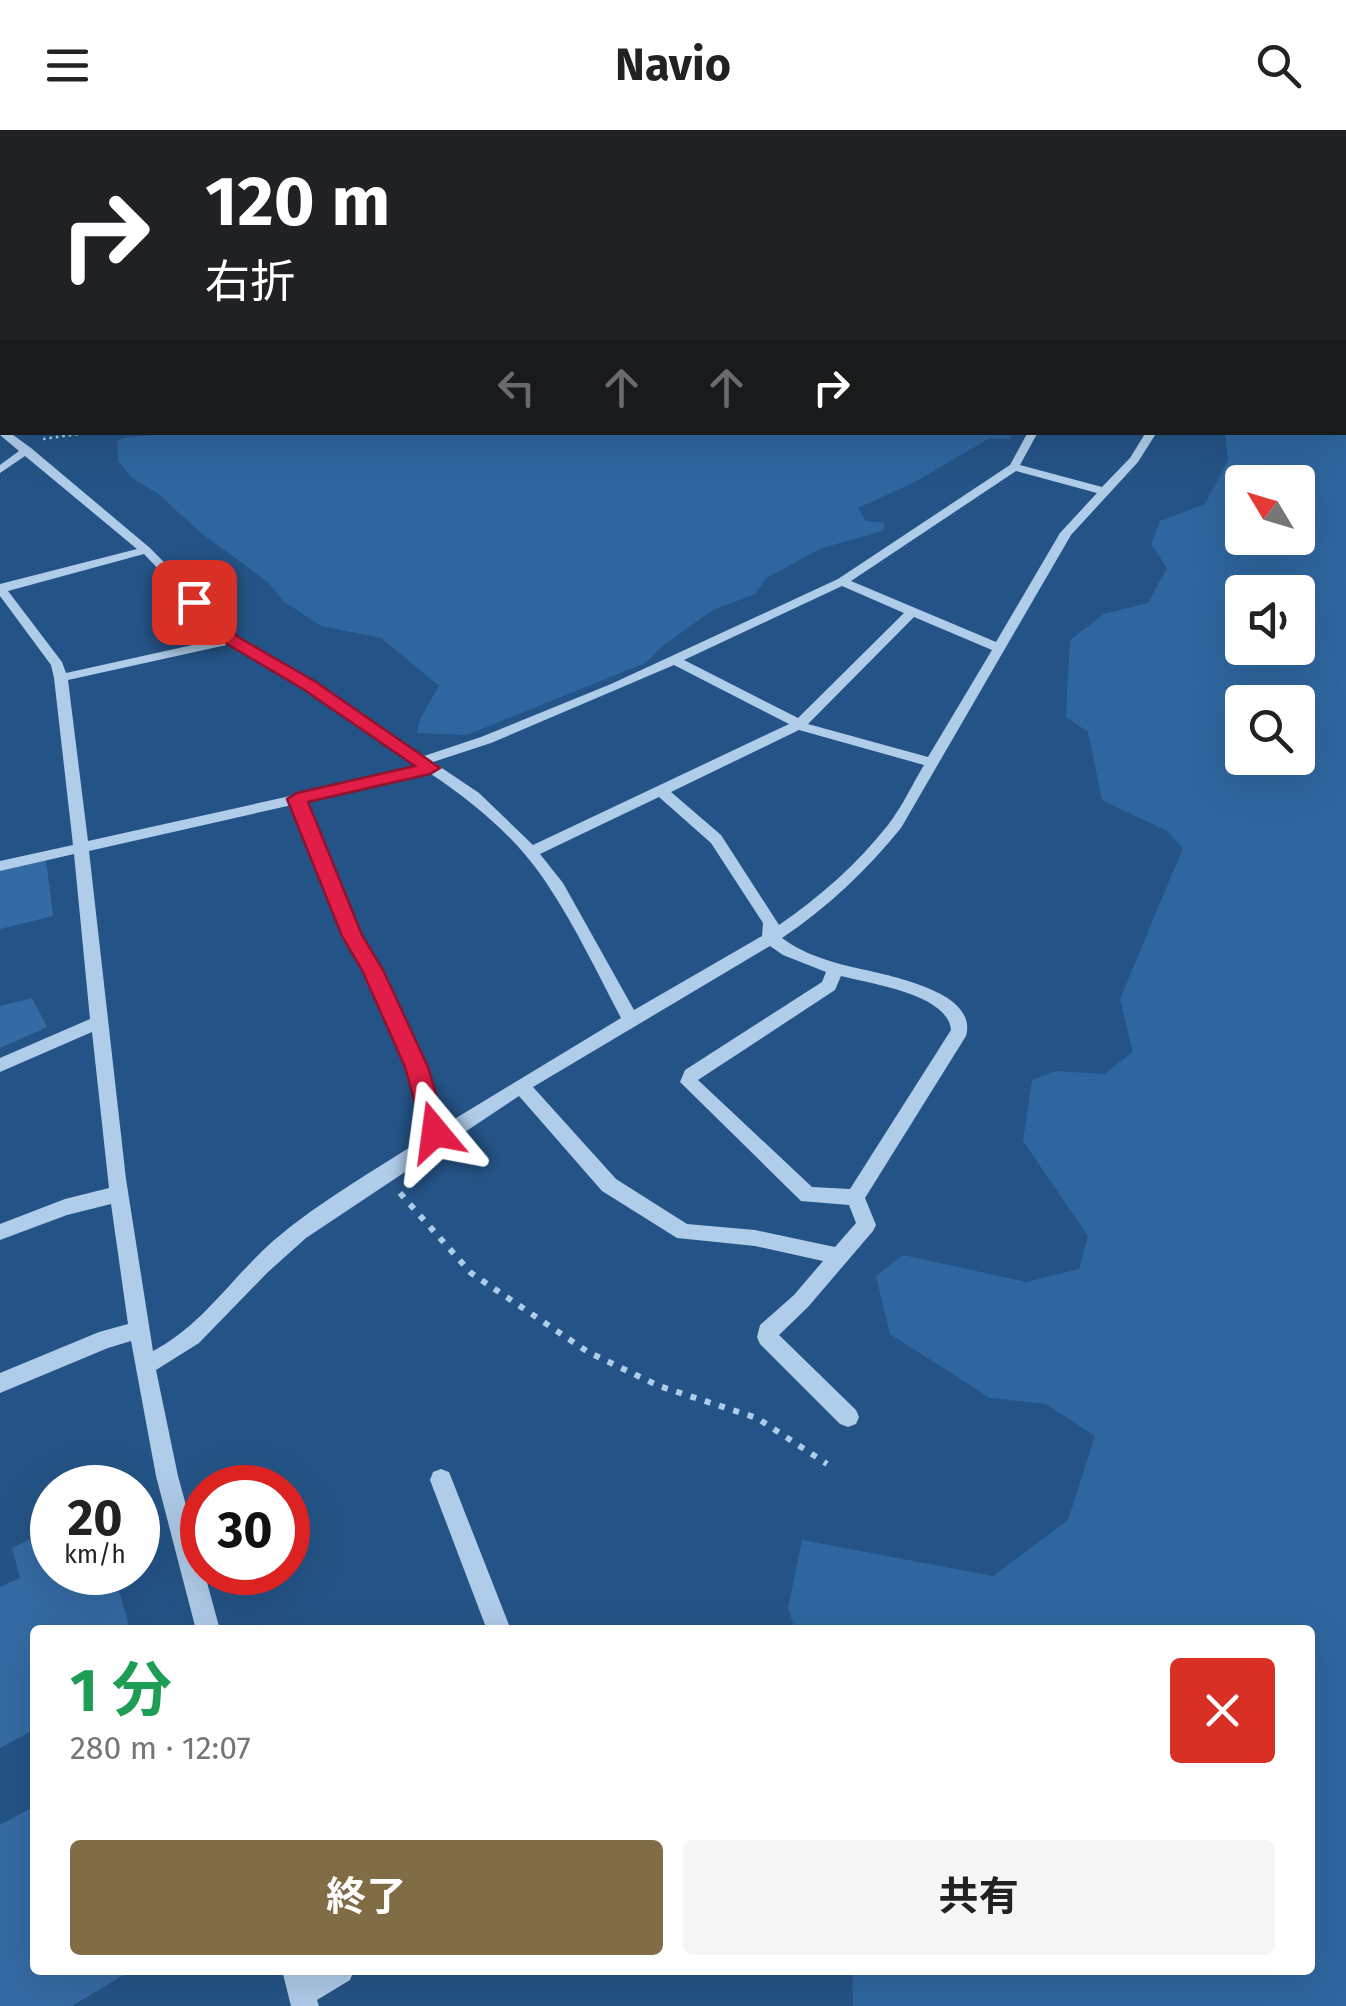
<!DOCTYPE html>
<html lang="ja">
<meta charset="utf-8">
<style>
body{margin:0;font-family:"Fira Sans","Noto Sans JP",sans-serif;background:#f6f6f6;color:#222;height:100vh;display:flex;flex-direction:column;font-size:38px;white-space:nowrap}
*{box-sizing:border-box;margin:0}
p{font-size:32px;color:#767676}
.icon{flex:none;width:55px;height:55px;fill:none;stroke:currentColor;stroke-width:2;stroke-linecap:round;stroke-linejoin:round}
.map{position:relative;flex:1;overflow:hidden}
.sheet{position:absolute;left:30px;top:1495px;width:1285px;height:350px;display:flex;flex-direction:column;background:#fff;border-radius:10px;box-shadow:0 10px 40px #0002}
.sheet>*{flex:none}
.top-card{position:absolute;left:0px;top:0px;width:1348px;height:305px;box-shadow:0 10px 40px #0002;background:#202124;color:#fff;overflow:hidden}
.needle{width:65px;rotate:308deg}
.tools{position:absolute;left:1225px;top:335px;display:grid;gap:20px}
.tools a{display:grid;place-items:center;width:90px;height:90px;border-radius:10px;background:#fff;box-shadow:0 10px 40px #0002;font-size:50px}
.speed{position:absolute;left:30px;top:1335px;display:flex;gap:20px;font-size:50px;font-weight:700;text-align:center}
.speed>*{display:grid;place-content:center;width:130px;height:130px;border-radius:50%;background:#fff;box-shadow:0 10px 40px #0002;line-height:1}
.speed small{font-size:25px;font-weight:400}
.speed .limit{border:15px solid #d22;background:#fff;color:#111}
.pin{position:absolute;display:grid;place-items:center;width:85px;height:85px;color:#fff;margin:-42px;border-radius:20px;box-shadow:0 5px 15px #0006}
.me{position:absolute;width:110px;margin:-55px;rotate:344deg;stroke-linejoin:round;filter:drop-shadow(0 0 8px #0008)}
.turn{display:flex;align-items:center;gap:35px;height:210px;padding:0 40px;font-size:45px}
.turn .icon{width:130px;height:130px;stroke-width:2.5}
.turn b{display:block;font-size:70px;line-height:85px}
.lanes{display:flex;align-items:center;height:95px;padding:0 40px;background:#0003;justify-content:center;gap:50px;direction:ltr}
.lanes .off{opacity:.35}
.round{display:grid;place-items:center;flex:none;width:105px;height:105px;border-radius:10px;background:#f6f6f6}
.summary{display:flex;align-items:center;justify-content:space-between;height:170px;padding:0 40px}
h1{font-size:60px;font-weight:700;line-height:75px;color:#1e9e55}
.primary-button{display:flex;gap:20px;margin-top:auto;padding:20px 40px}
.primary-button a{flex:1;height:115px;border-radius:10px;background:#806d46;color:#fff;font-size:40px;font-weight:700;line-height:115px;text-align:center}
.primary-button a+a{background:#f6f6f6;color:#222}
header{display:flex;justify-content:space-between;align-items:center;height:130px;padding:0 40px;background:#fff;font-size:45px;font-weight:700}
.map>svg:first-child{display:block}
</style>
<header><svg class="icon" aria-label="menu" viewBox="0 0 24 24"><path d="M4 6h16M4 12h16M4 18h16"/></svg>Navio<svg class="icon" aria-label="search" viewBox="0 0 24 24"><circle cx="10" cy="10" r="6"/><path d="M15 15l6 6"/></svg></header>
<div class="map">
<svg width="1346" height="1876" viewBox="0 0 1346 1876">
<rect width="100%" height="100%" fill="#245487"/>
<path fill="#2f669f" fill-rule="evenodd" d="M580,0H1346V31L1345,2Z
M1346,64V1876H853L852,1840H1310V1500H795L788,1478L802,1410L993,1446L1068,1390L1095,1306L1046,1274L990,1268L890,1204L876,1146L903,1125L1026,1152L1079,1139L1088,1106L1023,1011L1032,950L1056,941L1104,944L1133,922L1120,869L1183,718L1167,701L1102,670L1088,602L1066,587L1070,510L1104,484L1148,473L1167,438L1151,414L1160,391L1205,374L1228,330L1225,303L1345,302ZM1298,352V408H1242V352ZM1298,462V518H1242V462ZM1298,572V628H1242V572Z
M161,302H1012V303L1010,309H988L915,352L858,378L866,391L885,393L883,401L822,418L766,448L755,464L713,480L664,515L645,533L467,605L417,603L420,589L439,556L381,508L321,496L283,471L269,453L200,402L157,363L132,348L118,331L117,311C132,303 146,309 161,302Z"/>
<path fill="#356ba4" d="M46,730L53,786L0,799V741Z
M32,868L47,897L0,918V876Z
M52,1398V1442H114L130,1500H35V1599L0,1618V1457L20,1448L12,1418Z
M35,1676V1840H132L72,1876H0V1695Z"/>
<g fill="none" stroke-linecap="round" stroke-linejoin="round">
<path stroke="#afcce9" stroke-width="2.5" stroke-dasharray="2.5 4" stroke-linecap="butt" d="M81,0L88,2
M43,309L93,302"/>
<path stroke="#afcce9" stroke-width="6" stroke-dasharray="6 9" stroke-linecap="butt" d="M400,1063L471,1143L588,1222L659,1256L757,1288L827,1334"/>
<path fill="#afcce9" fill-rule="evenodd" d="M0,6H2V11H0Z
M1345,42H1346V46H1345Z
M2,159V165L0,166V160Z
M0,180H2V186H0Z
M2,193V199L0,200V194Z
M2,226V232L0,233V227Z
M0,297L2,302H9L31,318L150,418L238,507L315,553L424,626L481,607L611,554L838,449L1010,335L1028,302H1038L1020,335L1102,357L1130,328L1146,302H1157L1138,332L1071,405L901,698C866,741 828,777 782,808C799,821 819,828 840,834C872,843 980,857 966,906L865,1068L876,1095L873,1101L808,1177L779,1205L856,1280L859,1287L856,1294L848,1297L840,1294L760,1214L757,1207L760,1195L794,1165L823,1131L755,1116L677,1108L602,1061L519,966L306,1108L268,1142L199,1213L156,1240L178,1346L220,1500H196L156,1346L131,1211L108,1218L0,1263V1243L99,1202L128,1194L111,1074L67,1085L0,1110V1094L65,1069L109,1058L92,902L0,942V928L90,889L74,724L0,741V731L73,715L54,548L51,535L0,466V454L137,419L25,326L0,343V335L19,321L0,305ZM1016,341L1097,363L1060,403L996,512L851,451ZM144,424L224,508L66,543L62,532L8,461ZM842,456L904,483L798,588L684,530ZM914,487L992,520L928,627L808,594ZM231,514L305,559L421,637L88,711L68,550ZM674,535L789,594L533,715L479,663L433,632L491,613ZM799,600L924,635C912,655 902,677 888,695C857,734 820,767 779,795L721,705L671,662ZM431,644C476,674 519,710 549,757C576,798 598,844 621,888L443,996L426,937L380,840L360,806L305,672ZM659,667L711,713L763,793L762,806L634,880L563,753L540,724ZM292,675L344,806L364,840L408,937L428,1006C376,1039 320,1071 273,1111C232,1147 203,1195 153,1221L126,1049L89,721ZM770,816L783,825L826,842L822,852L685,940L680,952L801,1071L849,1075L856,1093L835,1117L755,1100L687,1094L616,1049L533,957ZM841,846C871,854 948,864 951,900L850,1059L812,1057L698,950L835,860Z
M441,1339L449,1342L511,1500H487L430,1350L433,1342Z
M282,1840H310V1843L315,1840H354L350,1850L317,1870L319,1876H291Z"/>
</g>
<path fill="#e11d48" stroke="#92132f" stroke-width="2.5" d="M189,469H200L238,507L316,552L440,638L430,644L308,672L362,805L383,840L428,937L447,1002L443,1009H426L423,1002L405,937L362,840L342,806L287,669L297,663L415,636L303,559L227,514L189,475Z"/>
</svg>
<div class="tools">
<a><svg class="needle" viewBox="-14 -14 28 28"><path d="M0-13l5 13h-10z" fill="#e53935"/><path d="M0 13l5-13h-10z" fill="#767676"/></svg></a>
<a><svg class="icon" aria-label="sound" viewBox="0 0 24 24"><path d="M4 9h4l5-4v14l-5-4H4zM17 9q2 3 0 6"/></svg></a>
<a><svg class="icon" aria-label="search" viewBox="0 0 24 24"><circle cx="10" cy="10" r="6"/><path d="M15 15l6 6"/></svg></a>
</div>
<div class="speed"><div>20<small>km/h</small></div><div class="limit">30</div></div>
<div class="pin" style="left:194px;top:472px;background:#d93025"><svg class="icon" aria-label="arrive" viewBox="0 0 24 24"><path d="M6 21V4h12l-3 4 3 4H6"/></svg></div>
<svg class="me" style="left:435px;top:1002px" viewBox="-20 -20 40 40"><path d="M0-17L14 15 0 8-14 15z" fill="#e11d48" stroke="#fff" stroke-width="4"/></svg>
<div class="top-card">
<div class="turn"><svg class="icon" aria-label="right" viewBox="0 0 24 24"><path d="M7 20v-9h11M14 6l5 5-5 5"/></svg><div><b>120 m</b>右折</div></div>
<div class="lanes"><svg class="icon off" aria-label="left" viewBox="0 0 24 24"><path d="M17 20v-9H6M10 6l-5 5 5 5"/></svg><svg class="icon off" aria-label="ahead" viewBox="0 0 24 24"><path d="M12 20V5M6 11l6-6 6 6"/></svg><svg class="icon off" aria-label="ahead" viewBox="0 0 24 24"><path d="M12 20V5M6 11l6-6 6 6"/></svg><svg class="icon" aria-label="right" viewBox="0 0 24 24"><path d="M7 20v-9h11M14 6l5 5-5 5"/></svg></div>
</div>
<section class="sheet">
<div class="summary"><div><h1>1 分</h1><p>280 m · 12:07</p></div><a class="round" style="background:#d93025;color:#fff"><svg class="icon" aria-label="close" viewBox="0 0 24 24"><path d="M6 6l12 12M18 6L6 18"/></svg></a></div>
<div class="primary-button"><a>終了</a><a>共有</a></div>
</section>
</div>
